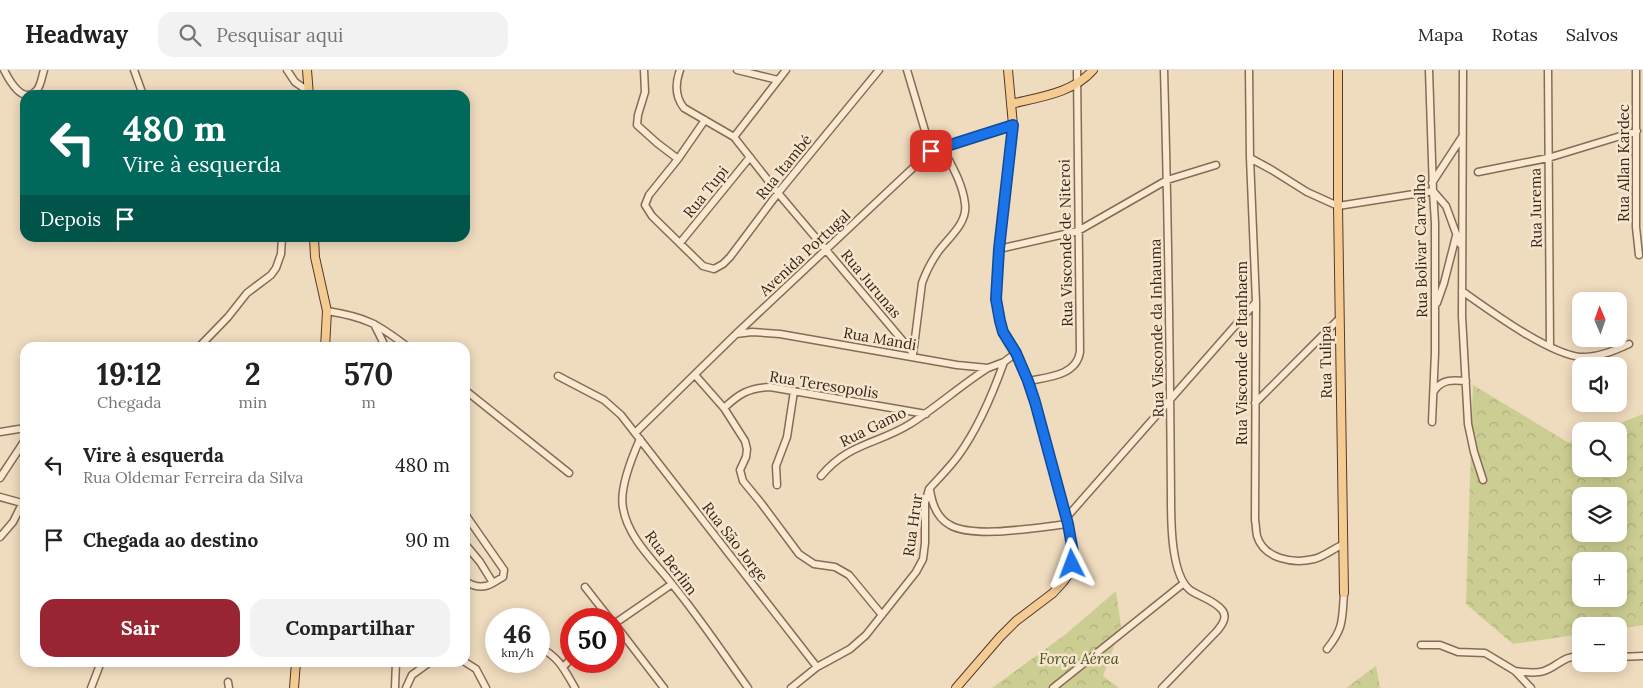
<!DOCTYPE html>
<html lang="pt">
<meta charset="utf-8">
<style>
body{margin:0;font-family:Lora,serif;background:#f2f2f2;color:#222;height:100vh;display:flex;flex-direction:column;font-size:19px;white-space:nowrap}
*{box-sizing:border-box;margin:0}
p{font-size:16px;color:#767676}
.icon{flex:none;width:28px;height:28px;fill:none;stroke:currentColor;stroke-width:2;stroke-linecap:round;stroke-linejoin:round}
.map{position:relative;flex:1;overflow:hidden}
.side{position:absolute;left:20px;top:272px;width:450px;height:325px;display:flex;flex-direction:column;background:#fff;border-radius:15px;box-shadow:0 2px 12px #0003}
.side>*{flex:none}
.guide{position:absolute;left:20px;top:20px;width:450px;height:152px;border-radius:15px;box-shadow:0 2px 12px #0003;background:#00695c;color:#fff;overflow:hidden}
.needle{width:32px;rotate:358deg}
.controls{position:absolute;left:1572px;top:222px;display:grid;gap:10px}
.controls a{display:grid;place-items:center;width:55px;height:55px;border-radius:10px;background:#fff;box-shadow:0 2px 12px #0003;font-size:25px}
.speed{position:absolute;left:485px;top:538px;display:flex;gap:10px;font-size:25px;font-weight:700;text-align:center}
.speed>*{display:grid;place-content:center;width:65px;height:65px;border-radius:50%;background:#fff;box-shadow:0 2px 12px #0003;line-height:1}
.speed small{font-size:12px;font-weight:400}
.speed .limit{border:8px solid #d22;background:#fff;color:#111}
.pin{position:absolute;display:grid;place-items:center;width:42px;height:42px;color:#fff;margin:-21px;border-radius:10px;box-shadow:0 2px 8px #0006}
.me{position:absolute;width:55px;margin:-28px;rotate:357deg;stroke-linejoin:round;filter:drop-shadow(0 0 4px #0008)}
.turn{display:flex;align-items:center;gap:18px;height:105px;padding:0 20px;font-size:22px}
.turn .icon{width:65px;height:65px;stroke-width:2.5}
.turn b{display:block;font-size:35px;line-height:42px}
.then{display:flex;align-items:center;height:48px;padding:0 20px;background:#0003;gap:10px;font-size:19px}
.eta{display:flex;justify-content:space-evenly;align-items:center;height:85px;text-align:center}
.eta b{font-size:30px;font-weight:700;line-height:35px}
.action{display:flex;gap:10px;margin-top:auto;padding:10px 20px}
.action a{flex:1;height:58px;border-radius:15px;background:#982531;color:#fff;font-size:20px;font-weight:700;line-height:58px;text-align:center}
.action a+a{background:#f2f2f2;color:#222}
ul{padding:0;list-style:none}
li{display:flex;align-items:center;gap:15px;height:75px;padding:0 20px}
li div{flex:1}
li b{display:block;font-size:19px}
li em{font-style:normal}
header{display:flex;align-items:center;gap:30px;box-sizing:border-box;height:70px;padding:0 25px;background:#fff;border-bottom:1px solid #e0e0e0}
header strong{font-size:24px}
nav{display:flex;gap:28px;margin-inline-start:auto;font-size:18px}
.search{width:350px;height:45px;background:#f2f2f2;display:flex;align-items:center;gap:12px;box-sizing:border-box;padding:0 18px;border-radius:15px;color:#767676;font-size:19px}
.map>svg:first-child{display:block}
</style>
<header>
<strong>Headway</strong>
<div class="search"><svg class="icon" aria-label="search" viewBox="0 0 24 24"><circle cx="10" cy="10" r="6"/><path d="M15 15l6 6"/></svg>Pesquisar aqui</div>
<nav><a>Mapa</a><a>Rotas</a><a>Salvos</a></nav>
</header>
<div class="map">
<svg width="1643" height="618" viewBox="0 0 1643 618">
<defs>
<pattern id="forest-crowns" width="20" height="18" patternUnits="userSpaceOnUse" patternTransform="scale(1.25)"><rect width="20" height="18" fill="#cccd92"/><path d="M2 6a3 3 0 1 1 6 0M12 15a3 3 0 1 1 6 0" fill="none" stroke="#b0b07d"/></pattern>
</defs>
<rect width="100%" height="100%" fill="#efdbbe"/>
<path fill="url(#forest-crowns)" fill-rule="evenodd" d="M1473,315L1569,373L1581,368V399H1619V361H1600L1643,344V555L1619,559V556H1581V564L1513,574L1466,534ZM1581,426H1619V464H1581ZM1581,491H1619V529H1581Z
M1116,521L1121,557L1103,606L1119,618H992L1066,564Z
M1376,596L1380,618H1346Z"/>
<g fill="none" stroke-linecap="round" stroke-linejoin="round">
<defs>
<path id="minor" d="M4,0C9,10 23,36 37,20C41,15 42,6 44,0
M134,0L143,25
M287,0L295,12L308,21
M644,0L645,22L638,45L637,55L657,73L678,89
M680,0C675,14 675,27 684,38L734,67L778,123L913,283
M737,0L778,10
M907,0L931,81
M1249,0L1250,88L1256,232L1255,450C1256,455 1256,461 1257,466C1264,489 1293,494 1314,489C1323,487 1333,479 1342,475
M1429,0L1433,121L1435,153V283L1432,352
M1463,0L1462,246L1468,354L1474,382L1483,410
M1548,0L1550,276
M1636,0V157L1639,185
M705,50L678,89L649,125L645,135L652,146L703,196L714,199L723,194L730,187L778,123L879,0
M734,67L786,0
M1250,88L1272,100L1307,122L1338,136L1433,121L1446,136L1460,174
M1478,102L1548,88L1637,61
M1432,113L1462,67
M680,173L750,87
M999,179L1078,161L1167,110L1216,95
M1462,221C1489,240 1547,283 1580,287C1597,288 1614,281 1629,274
M1437,233L1444,213L1456,166
M327,241C366,247 378,254 409,278
M374,254L386,278
M736,264L752,262L780,264L957,295L988,298L1004,292L1016,283
M198,278L228,247L247,223L271,205L276,198L281,184L282,168
M913,284L922,213C926,202 931,192 938,182C948,168 968,153 965,134C963,114 951,94 942,77
M695,305L724,338L745,371L747,379L746,387L740,400L743,411L761,433L799,484L814,494L835,497L849,505L882,545
M558,306L604,330L621,345L817,597
M1028,311C1048,307 1076,306 1080,282L1077,0
M465,320L569,403
M1434,321C1442,309 1452,310 1466,311
M1255,333L1339,249
M724,338C739,324 748,318 770,317L926,344
M0,362L25,358
M636,362L736,264L931,81L1013,55
M640,369C632,387 619,418 623,438C628,468 654,491 672,514C699,547 723,583 748,618
M821,406C848,373 878,374 910,354C937,337 961,315 988,298
M0,408L25,370
M777,415L776,396L787,367L794,321
M930,420C932,434 937,448 950,455C974,469 1039,457 1068,454
M0,427L22,433
M465,444L504,500L503,507L493,513
M1066,448L1256,232
M0,467L13,452L25,428
M465,474L480,492L493,513C483,519 474,517 465,511
M585,517L610,549
M614,553L664,618
M614,554L672,514
M1421,575H1440L1458,582L1485,583L1515,601L1531,618
M539,577C559,587 564,599 575,618
M1327,579C1344,558 1342,550 1344,523
M1619,587L1643,586
M465,592L476,599L486,618
M563,597L571,589
M1515,601C1524,602 1535,604 1544,601C1559,596 1562,586 1581,586
M228,612L229,618
M91,618L101,592
M395,618L396,592
M406,618L412,605L430,592
M791,618L817,597L850,579L866,565L916,502L923,489L925,473V433L929,419C939,408 949,398 958,386C977,360 993,323 1004,292
M1053,618L1184,513
M1162,618L1217,561C1222,555 1228,547 1222,540C1214,530 1200,527 1190,520C1171,505 1171,452 1171,429C1170,286 1168,143 1164,0"/>
<path id="major" d="M307,0L309,25
M1338,0V136L1344,523
M1011,34C1040,27 1073,23 1093,0
M314,168L315,187L327,241L325,278
M294,618L296,592
M956,618L1000,567L1016,551L1053,523L1063,512L1068,505L1073,494V482L1068,454L1035,332L1028,311L1016,283L1003,262L1000,251L996,229L999,179L1013,55L1008,0"/>
</defs>
<use href="#minor" stroke="#876b56" stroke-width="9"/>
<use href="#major" stroke="#553a2b" stroke-width="10"/>
<use href="#minor" stroke="#fae9d1" stroke-width="6"/>
<use href="#major" stroke="#f4cc93" stroke-width="8"/>
</g>
<g fill="none" stroke-linecap="round" stroke-linejoin="round">
<defs>
<path id="route" d="M931,81L1013,55L999,179L996,229L1000,251L1003,262L1016,283L1028,311L1035,332L1068,454L1073,482L1072,494"/>
</defs>
<use href="#route" stroke="#114b97" stroke-width="12"/>
<use href="#route" stroke="#1a73e8" stroke-width="9"/>
</g>
<g text-anchor="middle" stroke-width="5" stroke-linejoin="round" paint-order="stroke">
<g font-size="15" fill="#36261b" stroke="#f6e6cd">
<text transform="translate(1624 93) rotate(-90)" y="5">Rua Allan Kardec</text>
<text transform="translate(784 97) rotate(-51)" y="5">Rua Itambé</text>
<text transform="translate(706 122) rotate(-51)" y="5">Rua Tupi</text>
<text transform="translate(1536 138) rotate(-91)" y="5">Rua Jurema</text>
<text transform="translate(1066 173) rotate(-91)" y="5">Rua Visconde de Niteroi</text>
<text transform="translate(1421 176) rotate(-91)" y="5">Rua Bolivar Carvalho</text>
<text transform="translate(805 183) rotate(-43)" y="5">Avenida Portugal</text>
<text transform="translate(871 214) rotate(50)" y="5">Rua Jurunas</text>
<text transform="translate(1157 258) rotate(-91)" y="5">Rua Visconde da Inhauma</text>
<text transform="translate(880 269) rotate(10)" y="5">Rua Mandi</text>
<text transform="translate(1242 283) rotate(-90)" y="5">Rua Visconde de Itanhaem</text>
<text transform="translate(1326 292) rotate(-91)" y="5">Rua Tulipa</text>
<text transform="translate(824 315) rotate(9)" y="5">Rua Teresopolis</text>
<text transform="translate(873 357) rotate(-26)" y="5">Rua Gamo</text>
<text transform="translate(913 455) rotate(-82)" y="5">Rua Hrur</text>
<text transform="translate(735 472) rotate(52)" y="5">Rua São Jorge</text>
<text transform="translate(671 493) rotate(53)" y="5">Rua Berlim</text>
</g>
<g font-size="15" font-style="italic" fill="#4c5321" stroke="#f6e6cd">
<text x="1079" y="594">Força Aérea</text>
</g>
</g>
</svg>
<div class="controls">
<a><svg class="needle" viewBox="-14 -14 28 28"><path d="M0-13l5 13h-10z" fill="#e53935"/><path d="M0 13l5-13h-10z" fill="#767676"/></svg></a>
<a><svg class="icon" aria-label="sound" viewBox="0 0 24 24"><path d="M4 9h4l5-4v14l-5-4H4zM17 9q2 3 0 6"/></svg></a>
<a><svg class="icon" aria-label="search" viewBox="0 0 24 24"><circle cx="10" cy="10" r="6"/><path d="M15 15l6 6"/></svg></a>
<a><svg class="icon" aria-label="layers" viewBox="0 0 24 24"><path d="M12 4l9 5-9 5-9-5zM3 14l9 5 9-5"/></svg></a>
<a>+</a>
<a>−</a>
</div>
<div class="speed"><div>46<small>km/h</small></div><div class="limit">50</div></div>
<div class="pin" style="left:931px;top:81px;background:#d93025"><svg class="icon" aria-label="arrive" viewBox="0 0 24 24"><path d="M6 21V4h12l-3 4 3 4H6"/></svg></div>
<svg class="me" style="left:1072px;top:494px" viewBox="-20 -20 40 40"><path d="M0-17L14 15 0 8-14 15z" fill="#1a73e8" stroke="#fff" stroke-width="4"/></svg>
<div class="guide">
<div class="turn"><svg class="icon" aria-label="left" viewBox="0 0 24 24"><path d="M17 20v-9H6M10 6l-5 5 5 5"/></svg><div><b>480 m</b>Vire à esquerda</div></div>
<div class="then">Depois<svg class="icon" aria-label="arrive" viewBox="0 0 24 24"><path d="M6 21V4h12l-3 4 3 4H6"/></svg></div>
</div>
<section class="side">
<div class="eta">
<div><b>19:12</b><p>Chegada</p></div>
<div><b>2</b><p>min</p></div>
<div><b>570</b><p>m</p></div>
</div>
<ul>
<li><svg class="icon" aria-label="left" viewBox="0 0 24 24"><path d="M17 20v-9H6M10 6l-5 5 5 5"/></svg><div><b>Vire à esquerda</b><p>Rua Oldemar Ferreira da Silva</p></div><em>480 m</em></li>
<li><svg class="icon" aria-label="arrive" viewBox="0 0 24 24"><path d="M6 21V4h12l-3 4 3 4H6"/></svg><div><b>Chegada ao destino</b></div><em>90 m</em></li>
</ul>
<div class="action"><a>Sair</a><a>Compartilhar</a></div>
</section>
</div>
